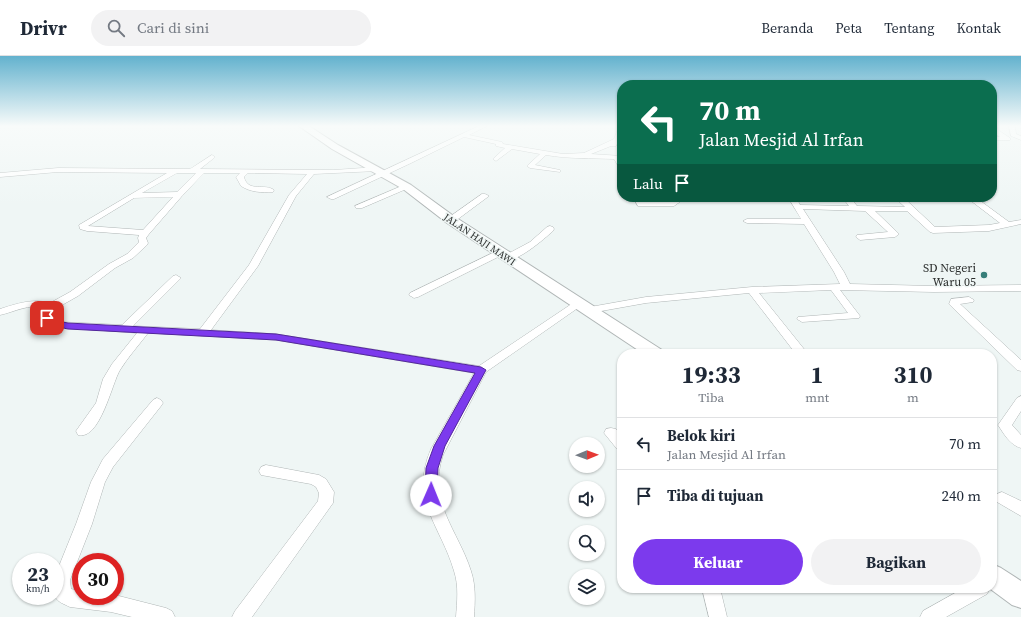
<!DOCTYPE html>
<html lang="id">
<style>
body{margin:0;font-family:"Source Serif 4",serif;background:#f2f2f3;color:#1f2937;height:100vh;display:flex;flex-direction:column;font-size:15px;white-space:nowrap}
*{box-sizing:border-box;margin:0}
p{font-size:13px;color:#747a83}
.icon{flex:none;width:22px;height:22px;fill:none;stroke:currentColor;stroke-width:2;stroke-linecap:round;stroke-linejoin:round}
.map{position:relative;flex:1;overflow:hidden}
.sheet{position:absolute;left:617px;top:293px;width:380px;height:244px;display:flex;flex-direction:column;background:#fff;border-radius:16px;box-shadow:0 1px 3px #0004}
.sheet>*{flex:none}
.guide{position:absolute;left:617px;top:24px;width:380px;height:122px;border-radius:16px;box-shadow:0 1px 3px #0004;background:#0b6e4f;color:#fff;overflow:hidden}
.needle{width:26px;rotate:89deg}
.fabs{position:absolute;left:569px;top:381px;display:grid;gap:8px}
.fabs a{display:grid;place-items:center;width:36px;height:36px;border-radius:50%;background:#fff;box-shadow:0 1px 3px #0004;font-size:20px}
.speed{position:absolute;left:12px;top:497px;display:flex;gap:8px;font-size:20px;font-weight:700;text-align:center}
.speed>*{display:grid;place-content:center;width:52px;height:52px;border-radius:50%;background:#fff;box-shadow:0 1px 3px #0004;line-height:1}
.speed small{font-size:10px;font-weight:400}
.speed .limit{border:6px solid #d22;background:#fff;color:#111}
.pin{position:absolute;display:grid;place-items:center;width:34px;height:34px;color:#fff;margin:-17px;border-radius:8px;box-shadow:0 2px 6px #0006}
.me{position:absolute;width:44px;margin:-22px;rotate:1deg;stroke-linejoin:round;filter:drop-shadow(0 0 3px #0008)}
.turn{display:flex;align-items:center;gap:14px;height:84px;padding:0 16px;font-size:18px}
.turn .icon{width:52px;height:52px;stroke-width:2.5}
.turn b{display:block;font-size:28px;line-height:34px}
.then{display:flex;align-items:center;height:38px;padding:0 16px;background:#0003;gap:8px;font-size:15px}
.eta{display:flex;justify-content:space-evenly;align-items:center;height:68px;text-align:center}
.eta b{font-size:24px;font-weight:700;line-height:28px}
.cta{display:flex;gap:8px;margin-top:auto;padding:8px 16px}
.cta a{flex:1;height:46px;border-radius:24px;background:#7c3aed;color:#fff;font-size:16px;font-weight:700;line-height:46px;text-align:center}
.cta a+a{background:#f2f2f3;color:#1f2937}
ul{padding:0;list-style:none}
li{display:flex;align-items:center;gap:12px;height:52px;padding:0 16px;border-top:1px solid #e0e1e3}
li div{flex:1}
li b{display:block;font-size:15px}
li em{font-style:normal}
header{display:flex;align-items:center;gap:24px;box-sizing:border-box;height:56px;padding:0 20px;background:#fff;border-bottom:1px solid #e0e1e3}
header strong{font-size:19px}
nav{display:flex;gap:22px;margin-inline-start:auto;font-size:14px}
.search{width:280px;height:36px;background:#f2f2f3;display:flex;align-items:center;gap:10px;box-sizing:border-box;padding:0 14px;border-radius:22px;color:#747a83;font-size:15px}
.map>svg:first-child{display:block}
</style>
<header>
<strong>Drivr</strong>
<div class="search"><svg class="icon" aria-label="search" viewBox="0 0 24 24"><circle cx="10" cy="10" r="6"/><path d="M15 15l6 6"/></svg>Cari di sini</div>
<nav><a>Beranda</a><a>Peta</a><a>Tentang</a><a>Kontak</a></nav>
</header>
<div class="map">
<svg width="1021" height="561" viewBox="0 0 1021 561">
<rect width="100%" height="100%" fill="#eff6f5"/>
<g fill="none" stroke-linecap="round" stroke-linejoin="round">
<defs>
<path id="street" d="M479,70H487L469,79L502,86L503,88L563,98L584,97L614,83L619,70H622V77L616,90H611L591,98L622,100V114L620,113L614,103C591,102 569,103 546,99L535,109L560,114V116L530,112L527,110L528,109L540,98L512,93L496,105L493,103L494,102L505,92L496,90V88L464,81L409,108L334,143H331L327,141Z
M992,70H996L998,74L1010,82V84H992V80L1000,81L993,76Z
M1009,70H1015L1016,78L1021,80V84L1011,80Z
M212,99L215,101L214,102L200,113L334,114L377,111L380,113L377,115L314,118L296,140L258,210L211,274L276,278L479,310L576,245L580,244L585,247L486,316L443,399C427,446 458,474 471,515C476,530 475,546 474,561H456C457,546 459,530 454,515C441,470 409,444 431,393L474,317L276,284L148,277C139,289 128,301 120,314C112,327 100,385 78,379L76,375L96,347L103,323L112,308L137,277L56,271L46,268L42,262L44,252C30,247 14,256 0,259V253C16,248 33,242 50,247L70,236L109,208L127,198L139,186L138,182L139,179L87,175L80,173L79,169L167,117L58,116L0,121V117L58,112L190,113ZM177,117H196L177,136L142,137ZM204,117H240L236,121L241,130C250,136 262,137 273,136L274,134C265,127 248,137 244,121L248,117L307,118L289,139L249,209L200,273L133,270L181,222L176,219L173,220L122,269L61,266L52,262L55,253L78,240L115,212L133,202L147,189L148,187L146,182L149,178L182,140ZM173,141L143,174L88,170L134,142Z
M404,129H407L411,131L362,152H356L355,150Z
M482,138H485L489,140L454,166H448L447,164L448,162Z
M633,141H641L644,146H672L676,142L675,141H683L684,143L674,150H638Z
M788,141H796L800,149L849,150L842,141H850L857,150L905,151L894,141H903L935,171L989,169L1000,167L966,141H975L1009,166L1021,164V168L989,175L933,177L930,176L907,155H875L899,178L895,181L860,184L856,181L857,179L888,176L865,155L803,153L844,216L850,228L934,230L1021,229V235L934,236L840,234L860,260L859,262L802,266L797,263L798,261L848,257L831,234L759,237L808,298H796L749,237L646,247L590,257L585,254L590,251L646,241L752,231L840,228L834,216L804,168L747,167L743,165L747,163H801Z
M550,170L553,171L554,173L553,175C544,183 517,207 504,204L502,202L504,200L530,186L547,171Z
M499,194L503,197L502,199L418,241L414,242L409,239L410,237Z
M969,241L974,244L973,246L960,248L1021,304V315L1017,314L949,248L951,243Z
M1021,340V355L1012,369L1021,379V392C1010,389 1004,378 998,369L1017,342Z
M157,342L161,344L163,347L161,350L113,411L105,426L92,468L70,524L71,533L81,535V540L115,539L166,552L172,555L175,561H132L111,556L70,551C64,548 57,546 55,540V520L76,468L91,426L103,403L153,344Z
M611,372L616,373L622,380V394L617,393L604,377L606,373Z
M266,409L319,419L326,423L334,436L333,447L252,561H232L235,555L318,445L319,437L316,431L311,428L261,419L259,415L261,411Z
M1002,436L1021,445V460L997,446L995,442L997,438Z
M702,532H720L727,561H709Z
M964,532H990L987,538L946,561H920L923,555Z"/>
<path id="secondary" d="M299,70H309L338,89L411,129L455,161L662,294L664,298H644L447,167L403,133L332,93Z
M992,508L1001,512L1021,525V552L1012,549L989,532H992Z"/>
</defs>
<use href="#street" stroke="#b0b6b6" stroke-width="1"/>
<use href="#secondary" stroke="#b0b6b6" stroke-width="2"/>
<use href="#street" fill="#fff" fill-rule="evenodd"/>
<use href="#secondary" fill="#fff" fill-rule="evenodd"/>
</g>
<linearGradient id="sky" x2="0" y2="1"><stop stop-color="#63b2ce"/><stop offset="0.47" stop-color="#f8fbfa"/><stop offset="1" stop-color="#f8fbfa" stop-opacity="0"/></linearGradient>
<rect width="1021" height="149" fill="url(#sky)"/>
<path fill="#7c3aed" stroke="#51269a" d="M44,260H50L57,265L68,267L276,278L481,311L486,314L445,390L438,412L437,439L435,442L431,444L426,442L425,439L426,412L434,390L475,317L276,284L68,273C58,271 50,270 43,262Z"/>
<circle fill="#367e79" stroke="#eff6f5" stroke-width="1.5" cx="984" cy="219" r="4"/>
<g text-anchor="middle" stroke-width="3" stroke-linejoin="round" paint-order="stroke">
<g font-size="10" fill="#2a2d2c" stroke="#eff6f5">
<text transform="translate(480 183) rotate(34)" y="4">JALAN HAJI MAWI</text>
</g>
<g font-size="12" fill="#2a2d2c" stroke="#eff6f5" text-anchor="end">
<text x="976" y="216">SD Negeri<tspan x="976" dy="14">Waru 05</tspan></text>
</g>
</g>
</svg>
<div class="fabs">
<a><svg class="needle" viewBox="-14 -14 28 28"><path d="M0-13l5 13h-10z" fill="#e53935"/><path d="M0 13l5-13h-10z" fill="#747a83"/></svg></a>
<a><svg class="icon" aria-label="sound" viewBox="0 0 24 24"><path d="M4 9h4l5-4v14l-5-4H4zM17 9q2 3 0 6"/></svg></a>
<a><svg class="icon" aria-label="search" viewBox="0 0 24 24"><circle cx="10" cy="10" r="6"/><path d="M15 15l6 6"/></svg></a>
<a><svg class="icon" aria-label="layers" viewBox="0 0 24 24"><path d="M12 4l9 5-9 5-9-5zM3 14l9 5 9-5"/></svg></a>
</div>
<div class="speed"><div>23<small>km/h</small></div><div class="limit">30</div></div>
<div class="pin" style="left:47px;top:262px;background:#d93025"><svg class="icon" aria-label="arrive" viewBox="0 0 24 24"><path d="M6 21V4h12l-3 4 3 4H6"/></svg></div>
<svg class="me" style="left:431px;top:439px" viewBox="-20 -20 40 40"><circle r="19" fill="#fff"/><path d="M0-13L10 11 0 6-10 11z" fill="#7c3aed"/></svg>
<div class="guide">
<div class="turn"><svg class="icon" aria-label="left" viewBox="0 0 24 24"><path d="M17 20v-9H6M10 6l-5 5 5 5"/></svg><div><b>70 m</b>Jalan Mesjid Al Irfan</div></div>
<div class="then">Lalu<svg class="icon" aria-label="arrive" viewBox="0 0 24 24"><path d="M6 21V4h12l-3 4 3 4H6"/></svg></div>
</div>
<section class="sheet">
<div class="eta">
<div><b>19:33</b><p>Tiba</p></div>
<div><b>1</b><p>mnt</p></div>
<div><b>310</b><p>m</p></div>
</div>
<ul>
<li><svg class="icon" aria-label="left" viewBox="0 0 24 24"><path d="M17 20v-9H6M10 6l-5 5 5 5"/></svg><div><b>Belok kiri</b><p>Jalan Mesjid Al Irfan</p></div><em>70 m</em></li>
<li><svg class="icon" aria-label="arrive" viewBox="0 0 24 24"><path d="M6 21V4h12l-3 4 3 4H6"/></svg><div><b>Tiba di tujuan</b></div><em>240 m</em></li>
</ul>
<div class="cta"><a>Keluar</a><a>Bagikan</a></div>
</section>
</div>
